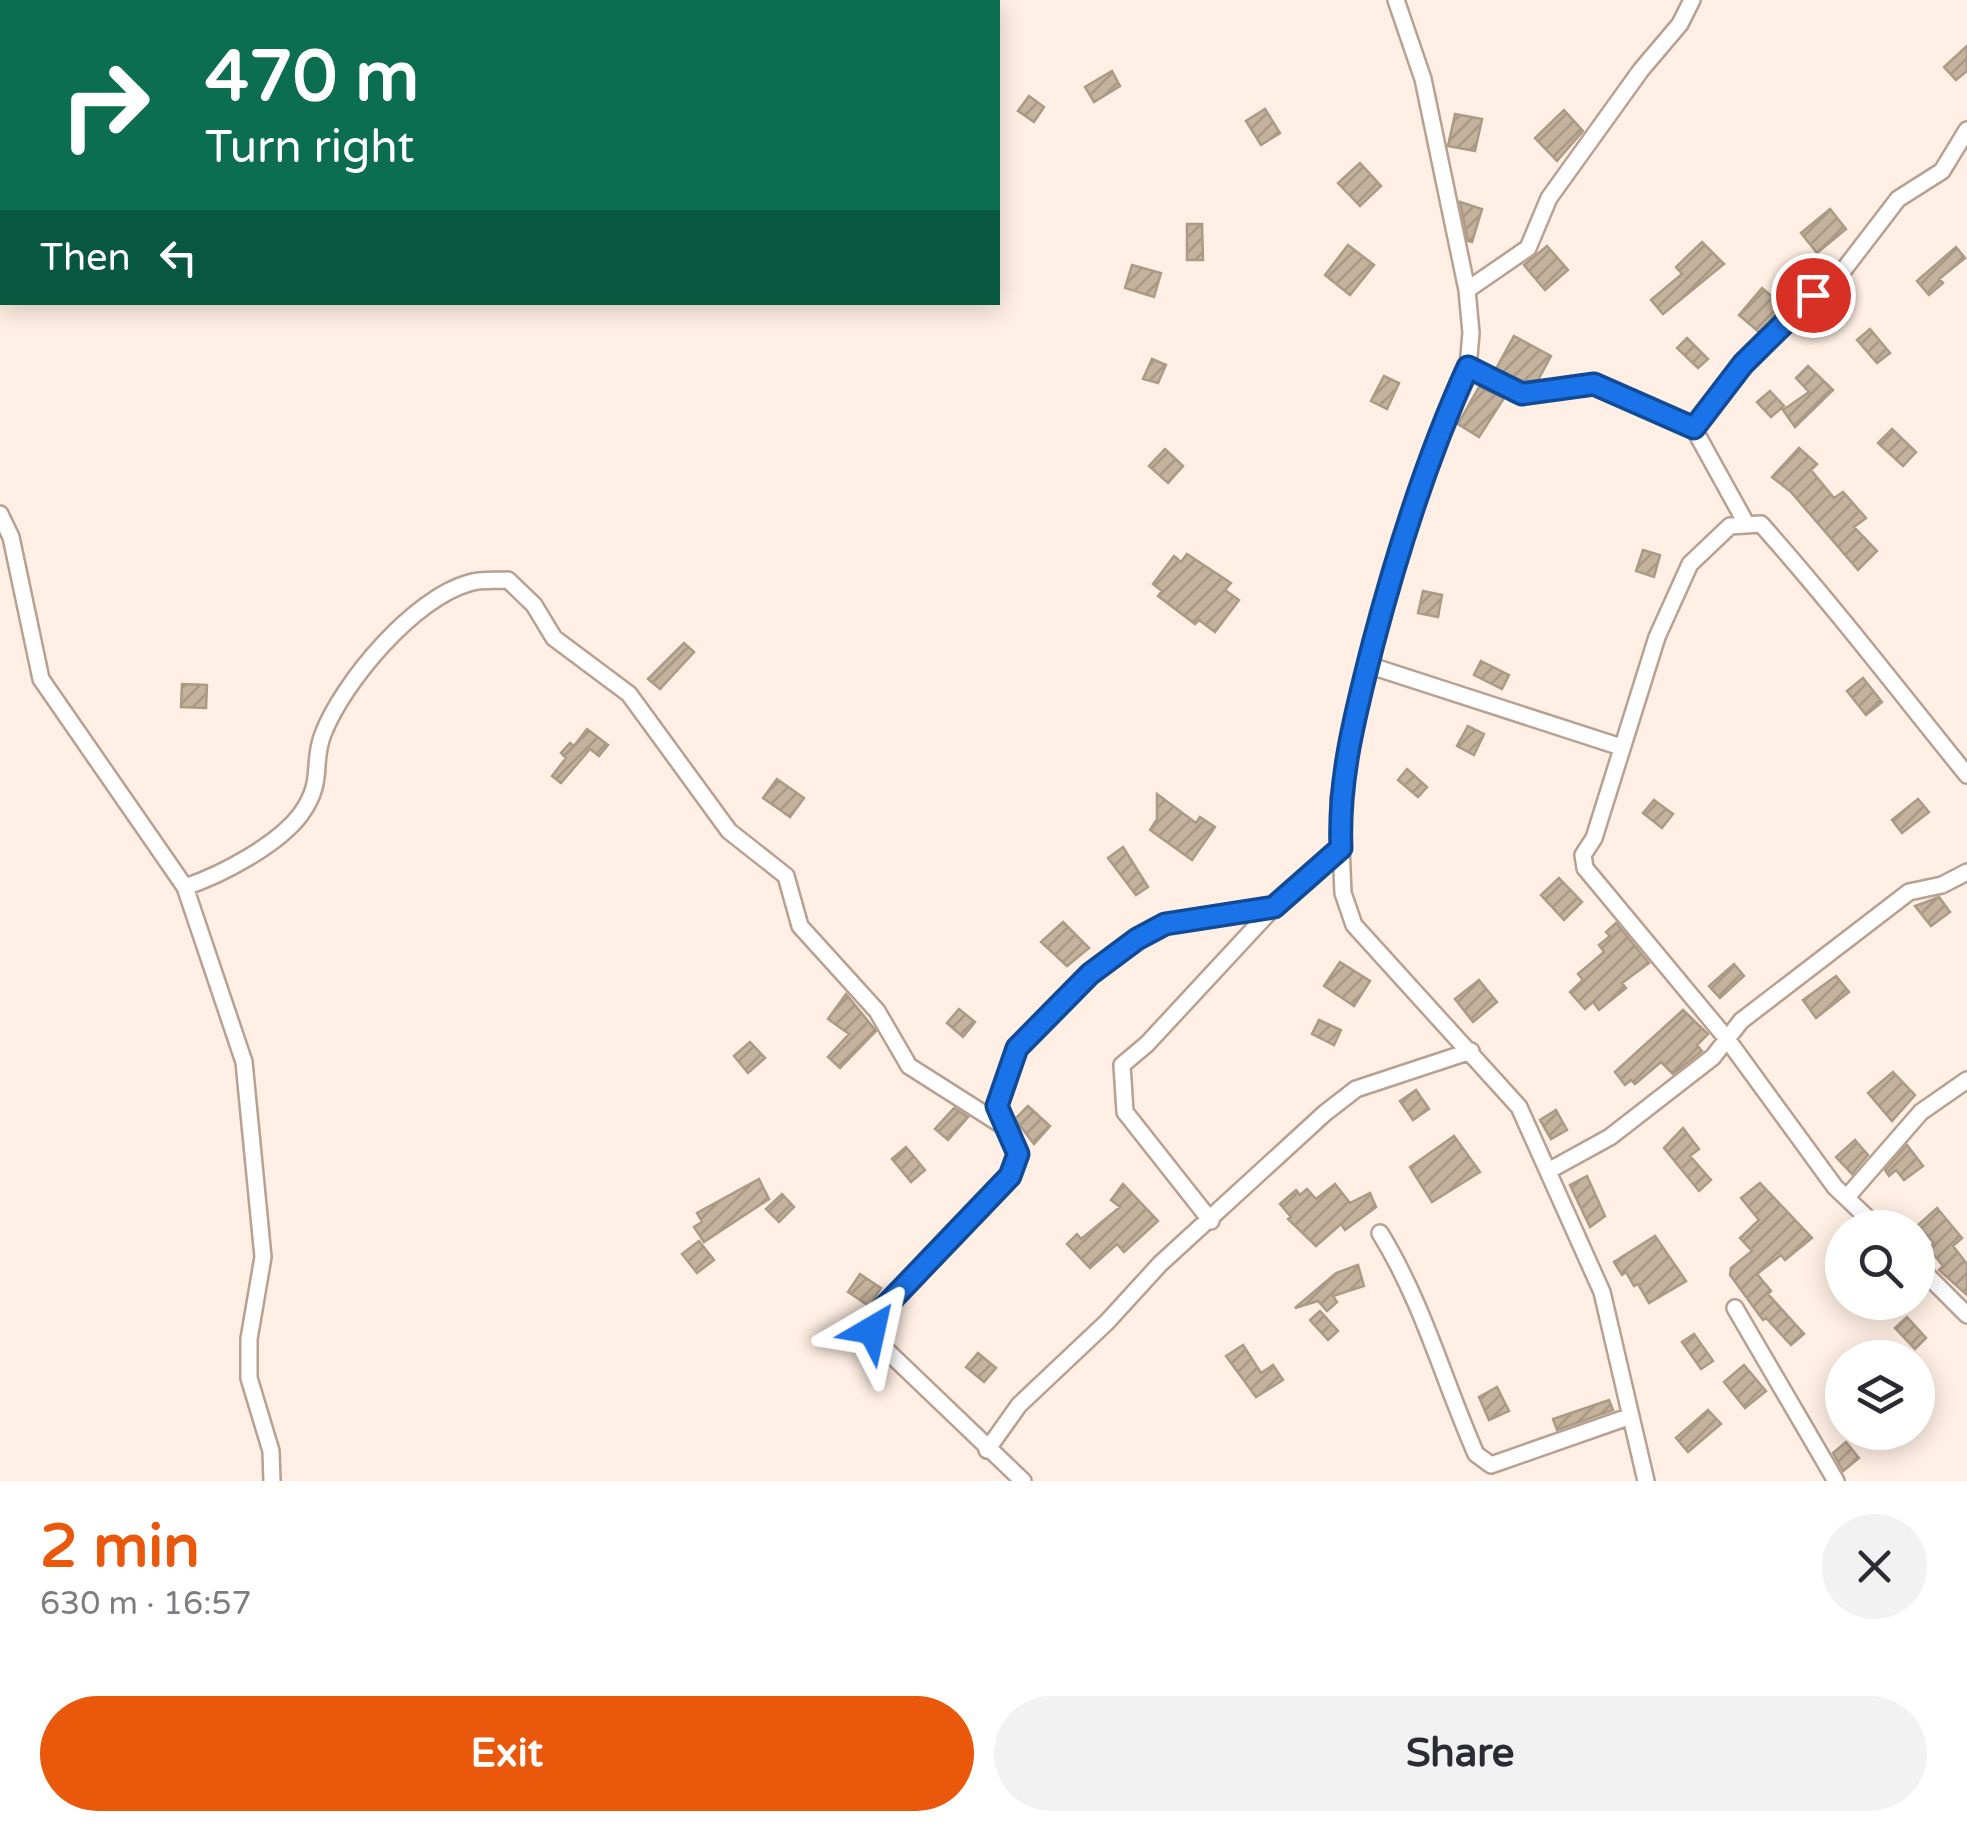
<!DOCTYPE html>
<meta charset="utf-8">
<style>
body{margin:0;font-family:"Varela Round",sans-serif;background:#f2f2f3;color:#2b2b33;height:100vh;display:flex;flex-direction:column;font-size:38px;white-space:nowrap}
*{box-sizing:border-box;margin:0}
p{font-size:32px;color:#7c7c81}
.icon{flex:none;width:55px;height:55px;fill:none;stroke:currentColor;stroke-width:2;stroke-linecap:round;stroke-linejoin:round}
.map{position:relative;height:1481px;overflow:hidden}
.details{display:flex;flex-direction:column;background:#fff;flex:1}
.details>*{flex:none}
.top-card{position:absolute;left:0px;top:0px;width:1000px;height:305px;box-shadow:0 5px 25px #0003;background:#0b6e4f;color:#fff;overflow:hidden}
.controls{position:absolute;left:1825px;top:1210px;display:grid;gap:20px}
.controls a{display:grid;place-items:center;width:110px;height:110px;border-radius:50%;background:#fff;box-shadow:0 5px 25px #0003;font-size:50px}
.pin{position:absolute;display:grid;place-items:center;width:85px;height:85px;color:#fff;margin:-42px;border:5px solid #fff;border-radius:50%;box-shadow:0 2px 10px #0007}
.me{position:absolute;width:110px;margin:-55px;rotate:36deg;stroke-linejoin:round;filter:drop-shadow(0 0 8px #0008)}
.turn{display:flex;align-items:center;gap:35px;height:210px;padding:0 40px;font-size:45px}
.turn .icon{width:130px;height:130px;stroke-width:2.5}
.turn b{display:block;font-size:70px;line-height:85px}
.then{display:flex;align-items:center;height:95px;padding:0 40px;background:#0003;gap:20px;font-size:38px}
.round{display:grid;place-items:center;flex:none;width:105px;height:105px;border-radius:52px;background:#f2f2f3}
.headline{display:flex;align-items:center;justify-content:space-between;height:170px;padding:0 40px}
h1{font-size:60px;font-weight:700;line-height:75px;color:#ea580c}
.primary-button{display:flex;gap:20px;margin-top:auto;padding:20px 40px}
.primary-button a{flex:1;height:115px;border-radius:60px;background:#ea580c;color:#fff;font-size:40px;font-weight:700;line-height:115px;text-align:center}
.primary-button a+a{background:#f2f2f3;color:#2b2b33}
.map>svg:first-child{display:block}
</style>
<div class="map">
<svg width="1967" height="1481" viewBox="0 0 1967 1481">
<defs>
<pattern id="building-hatch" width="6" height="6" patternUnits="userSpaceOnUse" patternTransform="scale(2.5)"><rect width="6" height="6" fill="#c4b29c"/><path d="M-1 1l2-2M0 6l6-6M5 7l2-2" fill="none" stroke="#a89886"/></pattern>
</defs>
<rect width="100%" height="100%" fill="#ffefe4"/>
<path fill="url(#building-hatch)" stroke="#ab9a84" stroke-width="2.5" d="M1967,46V71L1956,80L1944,67Z
M1112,71L1120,86L1094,102L1085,87Z
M1029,96L1044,107L1034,122L1018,111Z
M1265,109L1280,133L1261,145L1246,121Z
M1564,110L1583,131L1557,161L1535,138Z
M1455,114L1482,119L1475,151L1448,146Z
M1360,163L1381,186L1360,206L1338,183Z
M1460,202L1482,209L1472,242L1468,241Z
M1830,209L1846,229L1817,253L1801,233Z
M1187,224H1202L1203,260H1187Z
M1702,242L1724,264L1663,314L1651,300L1682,274L1676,267Z
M1348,245L1374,265L1350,295L1325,275Z
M1547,246L1568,270L1545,290L1524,265Z
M1956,247L1965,258L1939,279L1943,283L1929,295L1917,281Z
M1132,265L1161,273L1154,297L1125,288Z
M1762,288L1783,306L1760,333L1739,315Z
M1870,329L1890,353L1877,363L1857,340Z
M1514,336L1551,356L1538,380L1524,382L1496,369Z
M1687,338L1708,359L1698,368L1677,348Z
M1152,359L1166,365L1158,383L1143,379Z
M1808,366L1833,390L1795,427L1783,410L1809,392L1796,378Z
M1384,376L1399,383L1387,409L1371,401Z
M1479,387L1504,398L1479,437L1458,424Z
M1770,391L1784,406L1771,417L1757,402Z
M1892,429L1916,452L1903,466L1878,443Z
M1799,448L1817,464L1811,470L1834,498L1843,492L1866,518L1854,527L1877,551L1858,570L1791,492L1772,477Z
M1165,449L1183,466L1168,483L1149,466Z
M1643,550L1660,555L1654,577L1636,571Z
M1187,554L1231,583L1225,590L1239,600L1215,632L1199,620L1195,624L1158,596L1162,591L1153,584L1174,556L1181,562Z
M1423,591L1442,595L1438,617L1418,613Z
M684,643L694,652L660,689L648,679Z
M1481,661L1509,675L1502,689L1474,675Z
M1863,678L1882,702L1866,715L1847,691Z
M182,684L207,685L206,708L181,707Z
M1468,726L1484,734L1474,755L1457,746Z
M587,729L608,745L599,756L590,749L561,783L552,776L566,758L561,753L570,743L574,746Z
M1407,769L1427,787L1418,797L1398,780Z
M777,779L804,798L790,817L763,798Z
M1157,794L1196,823L1200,817L1215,827L1192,860L1150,830L1157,819Z
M1918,799L1929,812L1902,833L1892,820Z
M1654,800L1673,814L1662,828L1643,813Z
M1123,847L1148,887L1136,895L1108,858Z
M1559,878L1582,902L1564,920L1541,895Z
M1939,897L1950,912L1931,926L1915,906Z
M1063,922L1089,948L1067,966L1041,942Z
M1616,923L1649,963L1622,983L1626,988L1599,1010L1593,1002L1585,1009L1570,992L1583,980L1578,974L1604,952L1599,945L1610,936L1606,932Z
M1340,962L1370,981L1354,1006L1324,986Z
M1734,964L1744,976L1720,998L1709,986Z
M1836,976L1849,992L1816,1018L1803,1000Z
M1479,980L1497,1002L1473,1022L1455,999Z
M846,994L876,1031L840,1068L828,1057L849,1034L828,1019Z
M959,1009L975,1022L963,1037L947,1023Z
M1683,1010L1708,1034L1697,1045L1702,1051L1673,1074L1661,1062L1635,1084L1631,1080L1625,1085L1615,1072Z
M1319,1020L1341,1030L1334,1045L1312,1034Z
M750,1042L765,1058L748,1073L734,1056Z
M1893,1072L1915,1095L1892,1121L1868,1093Z
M1416,1090L1429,1109L1413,1120L1400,1101Z
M1028,1106L1050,1126L1034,1144L1015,1119Z
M954,1108L968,1117L948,1140L935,1129Z
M1556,1110L1567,1130L1551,1139L1540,1120Z
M1683,1128L1699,1149L1690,1156L1711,1180L1699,1191L1664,1148Z
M1454,1136L1480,1172L1432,1202L1410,1167Z
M1855,1140L1868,1155L1852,1174L1836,1157Z
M1907,1145L1923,1166L1904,1180L1896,1170L1889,1176L1885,1170Z
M906,1147L925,1170L911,1182L892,1159Z
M1587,1176L1605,1216L1590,1227L1570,1185Z
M759,1179L769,1199L704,1242L694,1227L702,1222L697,1213Z
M1760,1183L1812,1238L1785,1260L1781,1255L1757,1274L1771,1291L1768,1294L1804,1334L1791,1345L1766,1318L1763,1320L1730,1275L1731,1268L1752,1251L1740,1238L1759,1220L1741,1198Z
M1123,1184L1158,1221L1124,1252L1117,1244L1090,1268L1067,1244L1077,1234L1081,1239L1120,1207L1111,1200Z
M1335,1184L1350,1203L1370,1193L1376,1207L1345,1230L1341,1224L1316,1246L1288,1219L1291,1217L1280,1204L1296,1190L1300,1195L1307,1189L1316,1199Z
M782,1194L794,1207L779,1222L766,1209Z
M1937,1208L1962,1238L1953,1246L1967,1264V1295L1939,1270L1943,1266L1928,1248L1934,1243L1918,1225Z
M1655,1236L1686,1281L1649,1303L1638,1284L1634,1286L1626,1272L1622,1275L1614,1262Z
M699,1241L714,1260L697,1273L682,1254Z
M1358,1265L1364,1286L1333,1296L1337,1302L1327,1311L1318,1301L1295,1308L1336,1273Z
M860,1274L881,1288L869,1306L848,1292Z
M1320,1311L1338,1331L1328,1340L1310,1320Z
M1907,1317L1926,1338L1915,1349L1895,1328Z
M1694,1334L1713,1361L1701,1369L1682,1342Z
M1243,1345L1261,1373L1273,1365L1283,1380L1256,1397L1226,1356Z
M978,1353L996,1368L984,1382L966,1367Z
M1744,1365L1766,1391L1745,1408L1724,1382Z
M1497,1387L1509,1411L1489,1420L1479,1397Z
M1609,1400L1613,1410L1557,1430L1553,1419Z
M1708,1410L1721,1424L1688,1452L1676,1438Z
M1846,1442L1859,1458L1843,1471L1833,1453Z"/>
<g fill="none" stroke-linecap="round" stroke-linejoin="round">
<defs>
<path id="street" d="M1396,0L1423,79L1467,290L1471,333L1468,367L1404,531L1364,681L1339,798L1343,893L1354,925L1519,1107L1602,1292L1646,1481
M1467,290L1528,248L1549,198L1641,70L1680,24L1692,0
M1468,367L1522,394L1593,384L1694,429L1747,525
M1694,429L1743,364L1839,276L1898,199L1942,171L1967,130
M0,514L11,537L41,679L185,887L244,1062L263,1257L249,1339V1378L271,1451L272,1481
M1368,665L1621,747
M185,887C221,875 278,845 301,814C325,780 311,765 323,734C343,682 414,598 469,583C481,579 496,581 508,580L534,605L554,638L629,694L729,831L786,876L800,926L877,1011L909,1066L1008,1129
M1550,1170L1610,1137L1713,1057L1741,1021L1909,892L1942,885L1967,872
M1847,1197L1921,1112L1967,1080
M1211,1221L1125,1112L1122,1065L1147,1044L1274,907
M1878,1228L1835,1187L1727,1039L1585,868L1583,855L1594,838L1657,637L1690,564L1730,526L1761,524C1833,605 1899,691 1967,775
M1380,1233C1423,1303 1443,1379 1476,1454L1491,1465L1631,1416
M1918,1266L1967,1315
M1735,1308L1836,1481
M987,1450L1019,1405L1107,1322L1160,1264L1325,1113L1356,1089L1471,1051
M1023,1481L881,1345L872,1330L876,1316L1010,1176L1019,1154L997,1106L1017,1048L1091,974L1137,939L1165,925L1274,907L1341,848"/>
</defs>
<use href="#street" stroke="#b9a090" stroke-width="20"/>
<use href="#street" stroke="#fff" stroke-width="15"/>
</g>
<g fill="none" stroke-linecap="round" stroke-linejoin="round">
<defs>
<path id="route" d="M872,1330L876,1316L1010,1176L1018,1154L997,1106L1017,1048L1090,974L1137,939L1165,924L1274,907L1341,848C1338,778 1356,711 1373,644C1398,549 1427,457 1468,367L1522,394L1594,384L1694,428L1743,364L1813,295"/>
</defs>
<use href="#route" stroke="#114b97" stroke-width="25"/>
<use href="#route" stroke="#1a73e8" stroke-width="18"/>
</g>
</svg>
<div class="controls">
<a><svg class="icon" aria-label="search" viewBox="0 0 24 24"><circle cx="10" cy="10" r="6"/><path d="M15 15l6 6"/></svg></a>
<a><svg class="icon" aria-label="layers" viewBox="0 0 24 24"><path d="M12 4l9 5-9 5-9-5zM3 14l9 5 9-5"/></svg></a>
</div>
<div class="pin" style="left:1813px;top:295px;background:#d93025"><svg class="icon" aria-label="arrive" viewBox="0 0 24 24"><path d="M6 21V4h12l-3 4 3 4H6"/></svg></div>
<svg class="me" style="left:872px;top:1330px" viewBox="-20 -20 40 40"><path d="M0-17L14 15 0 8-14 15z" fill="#1a73e8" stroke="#fff" stroke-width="4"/></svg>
<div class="top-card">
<div class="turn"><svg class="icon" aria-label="right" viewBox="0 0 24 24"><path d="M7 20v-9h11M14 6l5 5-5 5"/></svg><div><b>470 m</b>Turn right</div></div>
<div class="then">Then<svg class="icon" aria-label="left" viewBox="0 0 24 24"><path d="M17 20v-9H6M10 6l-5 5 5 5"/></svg></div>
</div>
</div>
<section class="details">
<div class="headline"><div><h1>2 min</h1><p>630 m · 16:57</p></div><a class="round"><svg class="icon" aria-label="close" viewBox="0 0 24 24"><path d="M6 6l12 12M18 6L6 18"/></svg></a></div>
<div class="primary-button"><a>Exit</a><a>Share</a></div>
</section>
